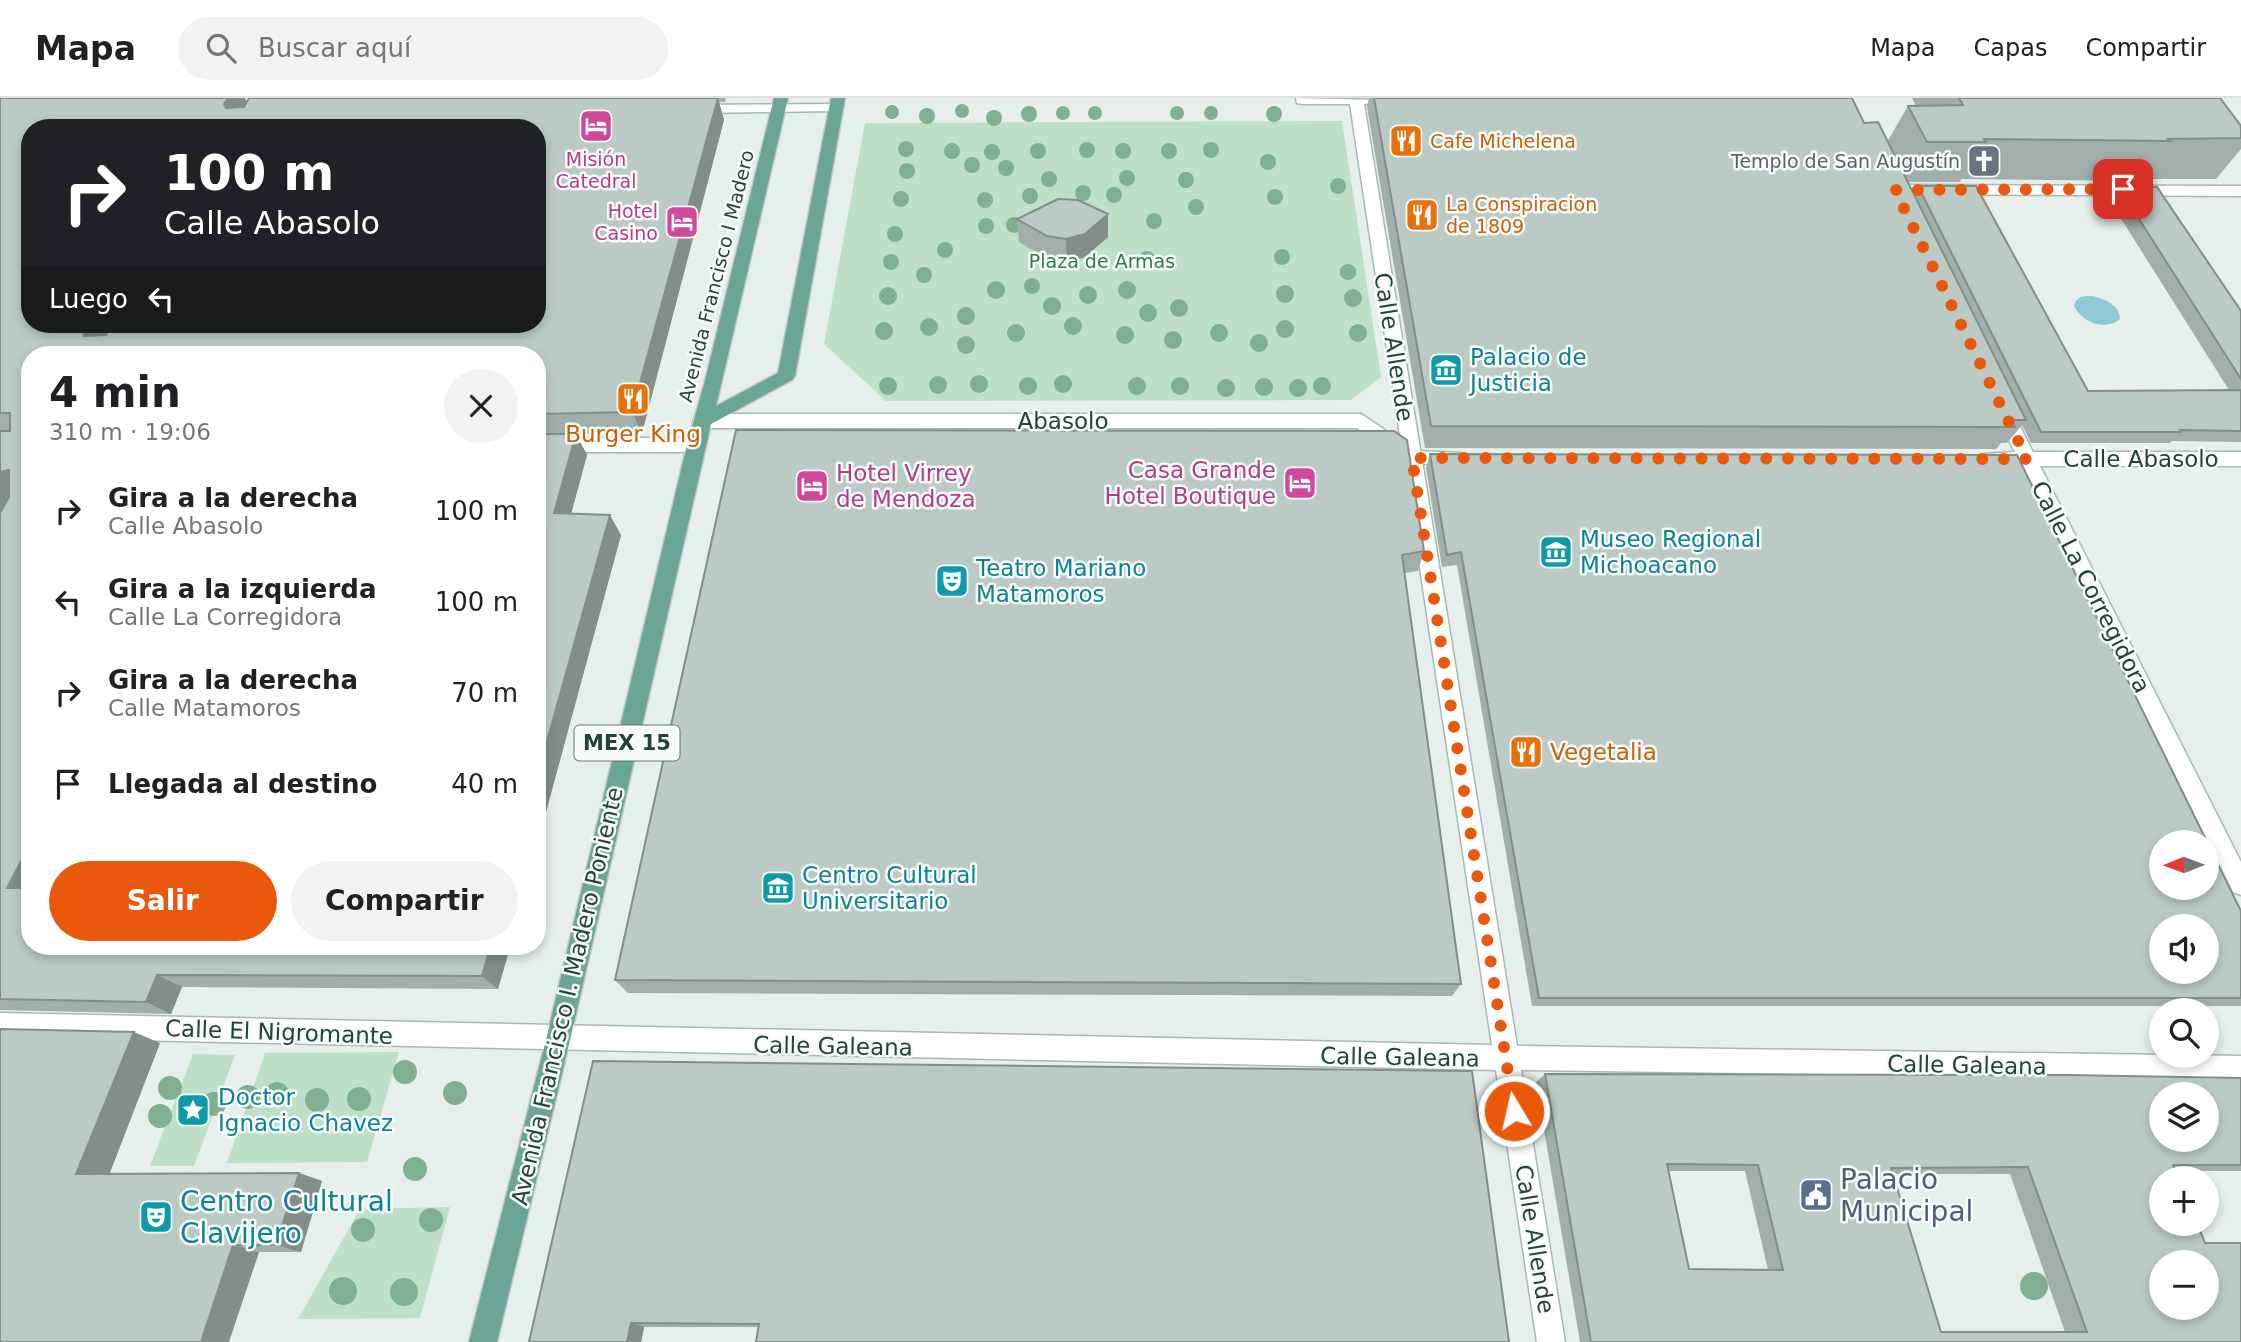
<!DOCTYPE html>
<html lang="es">
<meta charset="utf-8">
<style>
body{margin:0;font-family:"DejaVu Sans",sans-serif;background:#f2f2f2;color:#202124;height:100vh;display:flex;flex-direction:column;font-size:26px;white-space:nowrap}
*{box-sizing:border-box;margin:0}
p{font-size:23px;color:#757577}
.icon{flex:none;width:38px;height:38px;fill:none;stroke:currentColor;stroke-width:2;stroke-linecap:round;stroke-linejoin:round}
.map{position:relative;flex:1;overflow:hidden}
.drawer{position:absolute;left:21px;top:248px;width:525px;height:609px;display:flex;flex-direction:column;background:#fff;border-radius:28px;box-shadow:0 4px 10px #0003}
.drawer>*{flex:none}
.hud{position:absolute;left:21px;top:21px;width:525px;height:214px;border-radius:28px;box-shadow:0 4px 10px #0003;background:#202124;color:#fff;overflow:hidden}
.needle{width:46px;rotate:269deg}
.controls{position:absolute;left:2149px;top:732px;display:grid;gap:14px}
.controls a{display:grid;place-items:center;width:70px;height:70px;border-radius:50%;background:#fff;box-shadow:0 4px 10px #0003;font-size:35px}
.pin{position:absolute;display:grid;place-items:center;width:60px;height:60px;color:#fff;margin:-30px;border-radius:14px;box-shadow:0 4px 10px #0006}
.me{position:absolute;width:77px;margin:-38px;rotate:351deg;stroke-linejoin:round;filter:drop-shadow(0 0 5px #0008)}
.turn{display:flex;align-items:center;gap:24px;height:147px;padding:0 28px;font-size:32px}
.turn .icon{width:91px;height:91px;stroke-width:2.5}
.turn b{display:block;font-size:49px;line-height:60px}
.then{display:flex;align-items:center;height:66px;padding:0 28px;background:#0003;gap:14px;font-size:26px}
.round{display:grid;place-items:center;flex:none;width:74px;height:74px;border-radius:37px;background:#f2f2f2}
.overview{display:flex;align-items:center;justify-content:space-between;height:119px;padding:0 28px}
h1{font-size:42px;font-weight:600;line-height:52px}
.action{display:flex;gap:14px;margin-top:auto;padding:14px 28px}
.action a{flex:1;height:80px;border-radius:42px;background:#ea580c;color:#fff;font-size:28px;font-weight:600;line-height:80px;text-align:center}
.action a+a{background:#f2f2f2;color:#202124}
ul{padding:0;list-style:none}
li{display:flex;align-items:center;gap:21px;height:91px;padding:0 28px}
li div{flex:1}
li b{display:block;font-size:26px}
li em{font-style:normal}
header{display:flex;align-items:center;gap:42px;box-sizing:border-box;height:98px;padding:0 35px;background:#fff;border-bottom:2px solid #e0e0e0}
header strong{font-size:33px}
nav{display:flex;gap:38px;margin-inline-start:auto;font-size:24px}
.search{width:490px;height:63px;background:#f2f2f2;display:flex;align-items:center;gap:18px;box-sizing:border-box;padding:0 24px;border-radius:38px;color:#757577;font-size:26px}
.map>svg:first-child{display:block}
</style>
<header>
<strong>Mapa</strong>
<div class="search"><svg class="icon" aria-label="search" viewBox="0 0 24 24"><circle cx="10" cy="10" r="6"/><path d="M15 15l6 6"/></svg>Buscar aquí</div>
<nav><a>Mapa</a><a>Capas</a><a>Compartir</a></nav>
</header>
<div class="map">
<svg width="2241" height="1244" viewBox="0 0 2241 1244">
<rect width="100%" height="100%" fill="#e6efeb"/>
<path fill="#bfe0c8" d="M1342,23L1381,279L1351,302L886,303L824,246L865,25Z
M399,954L367,1064L227,1065L265,955Z
M193,956L235,957L194,1068H150Z
M450,1109L420,1220L298,1221L360,1111Z"/>
<path fill="#8ec9d4" d="M2092,198C2105,201 2119,206 2120,221C2104,234 2082,224 2074,208C2076,198 2083,198 2092,198Z"/>
<g fill="none" stroke-linecap="round" stroke-linejoin="round">
<defs>
<path id="street" d="M1296,0L1377,2L1375,5L1364,6L1517,948L2241,958V982L1521,972L1565,1244H1537L1496,972L0,939V915L1492,947L1350,6H1302L1297,5Z
M836,6L843,10L841,13L694,15L687,11L694,7Z
M1895,87L2241,88V98L1889,96L1887,92Z"/>
<path id="secondary" d="M2002,303L2008,305L2033,354H2241V368H2040L2241,764V797L2233,794L2022,368L1985,366L1982,361L1985,356L2015,354L1993,310L1996,305Z
M702,316H1361L1416,353L1461,355L1464,360L1461,365L1455,367L1406,365L1357,330H702L696,328L693,323L696,318Z
M537,340H696L702,342L705,347L702,352L696,354H537Z"/>
<path id="primary" d="M774,0H788L716,308L778,275L831,0H845L795,278L792,282L711,326L570,942L497,1244H469L546,942L687,347L706,279Z"/>
</defs>
<use href="#street" stroke="#a8b8b2" stroke-width="3"/>
<use href="#secondary" stroke="#a4bbb3" stroke-width="3"/>
<use href="#primary" stroke="#c2cac8" stroke-width="3"/>
<use href="#street" fill="#fff" fill-rule="evenodd"/>
<use href="#secondary" fill="#fff" fill-rule="evenodd"/>
<use href="#primary" fill="#6aa596" fill-rule="evenodd"/>
</g>
<g fill="#80af93">
<circle cx="962" cy="13" r="7"/>
<circle cx="892" cy="14" r="7"/>
<circle cx="1063" cy="15" r="7"/>
<circle cx="1095" cy="15" r="7"/>
<circle cx="1177" cy="15" r="7"/>
<circle cx="1211" cy="15" r="7"/>
<circle cx="1029" cy="16" r="8"/>
<circle cx="1274" cy="16" r="8"/>
<circle cx="927" cy="18" r="8"/>
<circle cx="994" cy="20" r="8"/>
<circle cx="906" cy="51" r="8"/>
<circle cx="1087" cy="52" r="8"/>
<circle cx="1211" cy="52" r="8"/>
<circle cx="952" cy="53" r="8"/>
<circle cx="1038" cy="53" r="8"/>
<circle cx="1123" cy="53" r="8"/>
<circle cx="1169" cy="53" r="8"/>
<circle cx="992" cy="54" r="8"/>
<circle cx="1268" cy="64" r="8"/>
<circle cx="972" cy="67" r="8"/>
<circle cx="1006" cy="70" r="8"/>
<circle cx="907" cy="73" r="8"/>
<circle cx="1127" cy="80" r="8"/>
<circle cx="1049" cy="81" r="8"/>
<circle cx="1186" cy="82" r="8"/>
<circle cx="1338" cy="88" r="8"/>
<circle cx="1083" cy="95" r="8"/>
<circle cx="1114" cy="97" r="8"/>
<circle cx="1030" cy="98" r="8"/>
<circle cx="1275" cy="99" r="8"/>
<circle cx="901" cy="101" r="8"/>
<circle cx="985" cy="102" r="8"/>
<circle cx="1196" cy="109" r="8"/>
<circle cx="1154" cy="123" r="8"/>
<circle cx="1014" cy="127" r="8"/>
<circle cx="986" cy="128" r="8"/>
<circle cx="895" cy="136" r="8"/>
<circle cx="945" cy="152" r="8"/>
<circle cx="1282" cy="159" r="8"/>
<circle cx="1147" cy="161" r="8"/>
<circle cx="891" cy="164" r="8"/>
<circle cx="1348" cy="174" r="8"/>
<circle cx="924" cy="177" r="8"/>
<circle cx="1032" cy="188" r="8"/>
<circle cx="996" cy="192" r="9"/>
<circle cx="1127" cy="192" r="9"/>
<circle cx="1285" cy="196" r="9"/>
<circle cx="1088" cy="197" r="9"/>
<circle cx="888" cy="198" r="9"/>
<circle cx="1353" cy="200" r="9"/>
<circle cx="1052" cy="208" r="9"/>
<circle cx="1179" cy="210" r="9"/>
<circle cx="1148" cy="215" r="9"/>
<circle cx="966" cy="218" r="9"/>
<circle cx="1073" cy="228" r="9"/>
<circle cx="929" cy="229" r="9"/>
<circle cx="1285" cy="231" r="9"/>
<circle cx="884" cy="233" r="9"/>
<circle cx="1016" cy="235" r="9"/>
<circle cx="1219" cy="235" r="9"/>
<circle cx="1358" cy="235" r="9"/>
<circle cx="1125" cy="237" r="9"/>
<circle cx="1173" cy="242" r="9"/>
<circle cx="1259" cy="245" r="9"/>
<circle cx="966" cy="247" r="9"/>
<circle cx="979" cy="286" r="9"/>
<circle cx="1063" cy="286" r="9"/>
<circle cx="938" cy="287" r="9"/>
<circle cx="888" cy="288" r="9"/>
<circle cx="1028" cy="288" r="9"/>
<circle cx="1137" cy="288" r="9"/>
<circle cx="1180" cy="288" r="9"/>
<circle cx="1322" cy="288" r="9"/>
<circle cx="1264" cy="289" r="9"/>
<circle cx="1226" cy="290" r="9"/>
<circle cx="1298" cy="290" r="9"/>
<circle cx="405" cy="974" r="12"/>
<circle cx="170" cy="990" r="12"/>
<circle cx="455" cy="995" r="12"/>
<circle cx="277" cy="996" r="12"/>
<circle cx="248" cy="999" r="12"/>
<circle cx="359" cy="1001" r="12"/>
<circle cx="317" cy="1002" r="12"/>
<circle cx="214" cy="1006" r="12"/>
<circle cx="160" cy="1018" r="12"/>
<circle cx="415" cy="1071" r="12"/>
<circle cx="431" cy="1122" r="12"/>
<circle cx="363" cy="1132" r="12"/>
<circle cx="2034" cy="1188" r="14"/>
<circle cx="343" cy="1193" r="14"/>
<circle cx="404" cy="1194" r="14"/>
</g>
<path fill="#a1aea9" fill-rule="evenodd" d="M0,0L247,4L249,0H726L725,4H719L724,22L642,335L576,336L587,357L571,415L621,437L537,747V257H30V849H510L498,891L182,889L171,916L0,912ZM537,30V226H30Z
M1369,0H1852L1864,25L1887,44L1908,8H1916L1912,0H2220L2241,28V51L2216,81H2140L2138,83L1961,81L1960,84H1908L1913,95L1918,88L2088,293L2229,292L2108,100L2118,88L2241,213V344L2172,343L2170,345H2031L2022,327L2007,345H2001L1996,351L1425,350L1367,9Z
M1108,116V139L1085,159L1067,165L1048,161L1019,144L1017,121Z
M736,332L1424,453L1418,473L1404,475L1461,886L1452,898L628,895L615,882Z
M1430,356L2241,813V908H1532L1457,467L1442,469L1426,370Z
M160,945L109,1076L299,1075L322,1083L301,1154H259L246,1192L0,1244Z
M593,963L1509,1244L758,1229H644L641,1244H529Z
M1545,976L2241,980V1073H2176L2241,1244H1580L1536,984ZM1668,1073H1745L1768,1172L1689,1171ZM1893,1076H2010L2065,1234H1941Z"/>
<path fill="#838d89" d="M228,0H245L250,9L239,29L224,6Z
M718,0L724,22L642,335L632,314Z
M1108,116V139L1085,159L1067,165L1066,141Z
M89,226H122L103,256L84,238L83,234Z
M576,336L587,357L566,435L554,415Z
M9,372L30,390L0,431V374Z
M610,417L621,437L537,747V679Z
M30,746V802L7,790Z
M490,849H510L498,891L482,878Z
M157,877L182,889L171,916L146,904Z
M134,934L160,945L106,1085L76,1076Z
M299,1075L322,1083L301,1154L276,1147Z
M233,1147L259,1154L229,1244H201Z
M631,1225L644,1229L641,1244H627Z"/>
<path fill="#bbcac4" stroke="#838d89" stroke-width="2" fill-rule="evenodd" d="M0,0H228L224,6L226,10L244,9L249,0H718L632,314L537,316V257H30V746L7,790H30V849H490L482,878L157,877L146,904L0,901V415L9,399V372L0,374V333H10V315H0ZM30,30H537V226H113L106,237L84,238L83,234L89,226H30Z
M1374,0H1852L1864,25L1878,24L2026,322H2011L2015,329L1431,328Z
M1959,0H2220L2241,28V40L2168,41L2170,43L1984,41L1986,44H1927L1908,8L1963,7Z
M1918,88H1976L2088,293L2241,292V333L2180,332L2181,334H2041Z
M2118,88L2157,89L2241,213V281Z
M1058,101L1078,102L1108,116L1085,136L1066,141L1047,138L1017,121Z
M736,332L1394,333L1407,342L1424,453L1402,457L1461,886L615,882Z
M537,336H576L554,415L610,417L537,679Z
M1430,356L2017,357L2241,813V900H1539L1461,454L1447,457ZM2161,744H2207V789H2161ZM2161,828H2207V873H2161Z
M0,931L134,934L76,1076L299,1075L276,1147H233L201,1244H0Z
M593,963L1472,973L1509,1244H756L759,1226L631,1225L627,1244H529Z
M1545,976L2068,977L2241,980V1067H2173L2178,1080H2161V1125H2197L2205,1145H2241V1244H1591ZM2161,996H2207V1041H2161ZM1667,1066L1758,1067L1783,1172L1689,1171ZM2028,1069L2087,1234H1941L1891,1070ZM2161,1164H2207V1209H2161Z"/>
<g fill="none" stroke-linecap="round" stroke-linejoin="round">
<path stroke="#ea580c" stroke-width="12" stroke-dasharray="0 21.6" d="M1514,1013L1412,360L2027,361L1895,92L2123,91"/>
</g>
<defs>
<symbol id="hotel-square" viewBox="-11 -11 22 22"><rect x="-9" y="-9" width="18" height="18" rx="4" fill="#d1479c" stroke="#f7fbf9"/><path d="M-6-4.5h1.5V1H6V5H4.5V3h-9V5H-6ZM-4 0a1.8 1.8 0 1 1 3.6 0ZM.5 0V-2.5h3Q6-2.5 6 0Z" fill="#fff"/></symbol>
<symbol id="restaurant-square" viewBox="-11 -11 22 22"><rect x="-9" y="-9" width="18" height="18" rx="4" fill="#e8710a" stroke="#f7fbf9"/><path d="M-5-6h1v4h1v-4h1v4h1v-4h1v5L-1.5 .5V6h-2V.5L-5-1ZM5-6V6H3V1.5H1.5Q1.5-4 5-6Z" fill="#fff"/></symbol>
<symbol id="church-square" viewBox="-11 -11 22 22"><rect x="-9" y="-9" width="18" height="18" rx="4" fill="#6b7280" stroke="#f7fbf9"/><path d="M-1.2-6h2.4v3.5h3.3v2.4h-3.3V6h-2.4V-.1h-3.3v-2.4h3.3Z" fill="#fff"/></symbol>
<symbol id="museum-square" viewBox="-11 -11 22 22"><rect x="-9" y="-9" width="18" height="18" rx="4" fill="#0f9aa8" stroke="#f7fbf9"/><path d="M0-6L6-3V-2H-6V-3ZM-5-1h2V3h-2ZM-1-1h2V3h-2ZM3-1h2V3H3ZM-6 4H6V6H-6Z" fill="#fff"/></symbol>
<symbol id="theatre-square" viewBox="-11 -11 22 22"><rect x="-9" y="-9" width="18" height="18" rx="4" fill="#0f9aa8" stroke="#f7fbf9"/><path d="M-5-5.5Q0-4 5-5.5V0Q5 5 0 6Q-5 5-5 0ZM-3.3-2.5H-1v1.5H-3.3ZM1-2.5H3.3v1.5H1ZM-2.8 1Q0 5.5 2.8 1Z" fill="#fff"/></symbol>
<symbol id="sight-square" viewBox="-11 -11 22 22"><rect x="-9" y="-9" width="18" height="18" rx="4" fill="#0f9aa8" stroke="#f7fbf9"/><path d="M0-6L1.8-2.2L6-1.7L2.9 1.2L3.7 5.4L0 3.3L-3.7 5.4L-2.9 1.2L-6-1.7L-1.8-2.2Z" fill="#fff"/></symbol>
<symbol id="civic-square" viewBox="-11 -11 22 22"><rect x="-9" y="-9" width="18" height="18" rx="4" fill="#5c6f8a" stroke="#f7fbf9"/><path d="M-.6-6.5H3V-4.5H.6V-3L4-1V1h2V6H-6V1h2V-1L-.6-3ZM-1.2 2.5V6h2.4V2.5Z" fill="#fff"/></symbol>
</defs>
<g fill-rule="evenodd">
<use href="#hotel-square" x="577" y="9" width="38" height="38"/>
<use href="#restaurant-square" x="1387" y="24" width="38" height="38"/>
<use href="#church-square" x="1965" y="44" width="38" height="38"/>
<use href="#restaurant-square" x="1403" y="98" width="38" height="38"/>
<use href="#hotel-square" x="663" y="105" width="38" height="38"/>
<use href="#museum-square" x="1427" y="253" width="38" height="38"/>
<use href="#restaurant-square" x="614" y="282" width="38" height="38"/>
<use href="#hotel-square" x="1281" y="366" width="38" height="38"/>
<use href="#hotel-square" x="793" y="369" width="38" height="38"/>
<use href="#museum-square" x="1537" y="435" width="38" height="38"/>
<use href="#theatre-square" x="933" y="464" width="38" height="38"/>
<use href="#restaurant-square" x="1507" y="635" width="38" height="38"/>
<use href="#museum-square" x="759" y="771" width="38" height="38"/>
<use href="#sight-square" x="174" y="993" width="38" height="38"/>
<use href="#civic-square" x="1797" y="1078" width="38" height="38"/>
<use href="#theatre-square" x="137" y="1100" width="38" height="38"/>
</g>
<g text-anchor="middle" stroke-width="5" stroke-linejoin="round" paint-order="stroke">
<g font-size="19" fill="#c56008" stroke="#f7fbf9" text-anchor="start">
<text x="1430" y="50">Cafe Michelena</text>
<text x="1446" y="113">La Conspiracion<tspan x="1446" dy="22">de 1809</tspan></text>
</g>
<g font-size="19" fill="#b23c85" stroke="#f7fbf9">
<text x="596" y="68">Misión<tspan x="596" dy="22">Catedral</tspan></text>
<text x="658" y="120" text-anchor="end">Hotel<tspan x="658" dy="22">Casino</tspan></text>
</g>
<g font-size="19" fill="#5b616d" stroke="#f7fbf9" text-anchor="end">
<text x="1960" y="70">Templo de San Augustín</text>
</g>
<g font-size="19" fill="#2d7a4b" stroke="#f7fbf9">
<text x="1102" y="170">Plaza de Armas</text>
</g>
<g font-size="19" fill="#24423a" stroke="#f7fbf9">
<text transform="translate(716 178) rotate(-76)" y="7">Avenida Francisco I Madero</text>
</g>
<rect fill="#f7fbf9" stroke="#637a73" stroke-width="2" x="574.5" y="627.5" width="105" height="35" rx="5"/>
<g font-size="21" font-weight="bold" fill="#24423a">
<text x="627" y="652">MEX 15</text>
</g>
<g font-size="23" fill="#24423a" stroke="#f7fbf9">
<text transform="translate(1394 249) rotate(81)" y="8">Calle Allende</text>
<text x="1063" y="331">Abasolo</text>
<text x="2141" y="369">Calle Abasolo</text>
<text transform="translate(2091 489) rotate(63)" y="8">Calle La Corregidora</text>
<text transform="translate(567 898) rotate(-77)" y="8">Avenida Francisco I. Madero Poniente</text>
<text transform="translate(279 934) rotate(2)" y="8">Calle El Nigromante</text>
<text transform="translate(833 948) rotate(1)" y="8">Calle Galeana</text>
<text transform="translate(1400 959) rotate(1)" y="8">Calle Galeana</text>
<text transform="translate(1967 967) rotate(1)" y="8">Calle Galeana</text>
<text transform="translate(1535 1141) rotate(81)" y="8">Calle Allende</text>
</g>
<g font-size="23" fill="#0d838f" stroke="#f7fbf9" text-anchor="start">
<text x="1470" y="267">Palacio de<tspan x="1470" dy="26">Justicia</tspan></text>
<text x="1580" y="449">Museo Regional<tspan x="1580" dy="26">Michoacano</tspan></text>
<text x="976" y="478">Teatro Mariano<tspan x="976" dy="26">Matamoros</tspan></text>
<text x="802" y="785">Centro Cultural<tspan x="802" dy="26">Universitario</tspan></text>
<text x="218" y="1007">Doctor<tspan x="218" dy="26">Ignacio Chavez</tspan></text>
</g>
<g font-size="23" fill="#c56008" stroke="#f7fbf9">
<text x="633" y="344">Burger King</text>
<text x="1550" y="662" text-anchor="start">Vegetalia</text>
</g>
<g font-size="23" fill="#b23c85" stroke="#f7fbf9" text-anchor="end">
<text x="1276" y="380">Casa Grande<tspan x="1276" dy="26">Hotel Boutique</tspan></text>
<text x="836" y="383" text-anchor="start">Hotel Virrey<tspan x="836" dy="26">de Mendoza</tspan></text>
</g>
<g font-size="28" fill="#4e5e75" stroke="#f7fbf9" text-anchor="start">
<text x="1840" y="1091">Palacio<tspan x="1840" dy="32">Municipal</tspan></text>
</g>
<g font-size="28" fill="#0d838f" stroke="#f7fbf9" text-anchor="start">
<text x="180" y="1113">Centro Cultural<tspan x="180" dy="32">Clavijero</tspan></text>
</g>
</g>
</svg>
<div class="controls">
<a><svg class="needle" viewBox="-14 -14 28 28"><path d="M0-13l5 13h-10z" fill="#e53935"/><path d="M0 13l5-13h-10z" fill="#757577"/></svg></a>
<a><svg class="icon" aria-label="sound" viewBox="0 0 24 24"><path d="M4 9h4l5-4v14l-5-4H4zM17 9q2 3 0 6"/></svg></a>
<a><svg class="icon" aria-label="search" viewBox="0 0 24 24"><circle cx="10" cy="10" r="6"/><path d="M15 15l6 6"/></svg></a>
<a><svg class="icon" aria-label="layers" viewBox="0 0 24 24"><path d="M12 4l9 5-9 5-9-5zM3 14l9 5 9-5"/></svg></a>
<a>+</a>
<a>−</a>
</div>
<div class="pin" style="left:2123px;top:91px;background:#d93025"><svg class="icon" aria-label="arrive" viewBox="0 0 24 24"><path d="M6 21V4h12l-3 4 3 4H6"/></svg></div>
<svg class="me" style="left:1514px;top:1013px" viewBox="-20 -20 40 40"><circle r="17" fill="#ea580c" stroke="#fff" stroke-width="3"/><path d="M0-11L8 9 0 5-8 9z" fill="#fff"/></svg>
<div class="hud">
<div class="turn"><svg class="icon" aria-label="right" viewBox="0 0 24 24"><path d="M7 20v-9h11M14 6l5 5-5 5"/></svg><div><b>100 m</b>Calle Abasolo</div></div>
<div class="then">Luego<svg class="icon" aria-label="left" viewBox="0 0 24 24"><path d="M17 20v-9H6M10 6l-5 5 5 5"/></svg></div>
</div>
<section class="drawer">
<div class="overview"><div><h1>4 min</h1><p>310 m · 19:06</p></div><a class="round"><svg class="icon" aria-label="close" viewBox="0 0 24 24"><path d="M6 6l12 12M18 6L6 18"/></svg></a></div>
<ul>
<li><svg class="icon" aria-label="right" viewBox="0 0 24 24"><path d="M7 20v-9h11M14 6l5 5-5 5"/></svg><div><b>Gira a la derecha</b><p>Calle Abasolo</p></div><em>100 m</em></li>
<li><svg class="icon" aria-label="left" viewBox="0 0 24 24"><path d="M17 20v-9H6M10 6l-5 5 5 5"/></svg><div><b>Gira a la izquierda</b><p>Calle La Corregidora</p></div><em>100 m</em></li>
<li><svg class="icon" aria-label="right" viewBox="0 0 24 24"><path d="M7 20v-9h11M14 6l5 5-5 5"/></svg><div><b>Gira a la derecha</b><p>Calle Matamoros</p></div><em>70 m</em></li>
<li><svg class="icon" aria-label="arrive" viewBox="0 0 24 24"><path d="M6 21V4h12l-3 4 3 4H6"/></svg><div><b>Llegada al destino</b></div><em>40 m</em></li>
</ul>
<div class="action"><a>Salir</a><a>Compartir</a></div>
</section>
</div>
